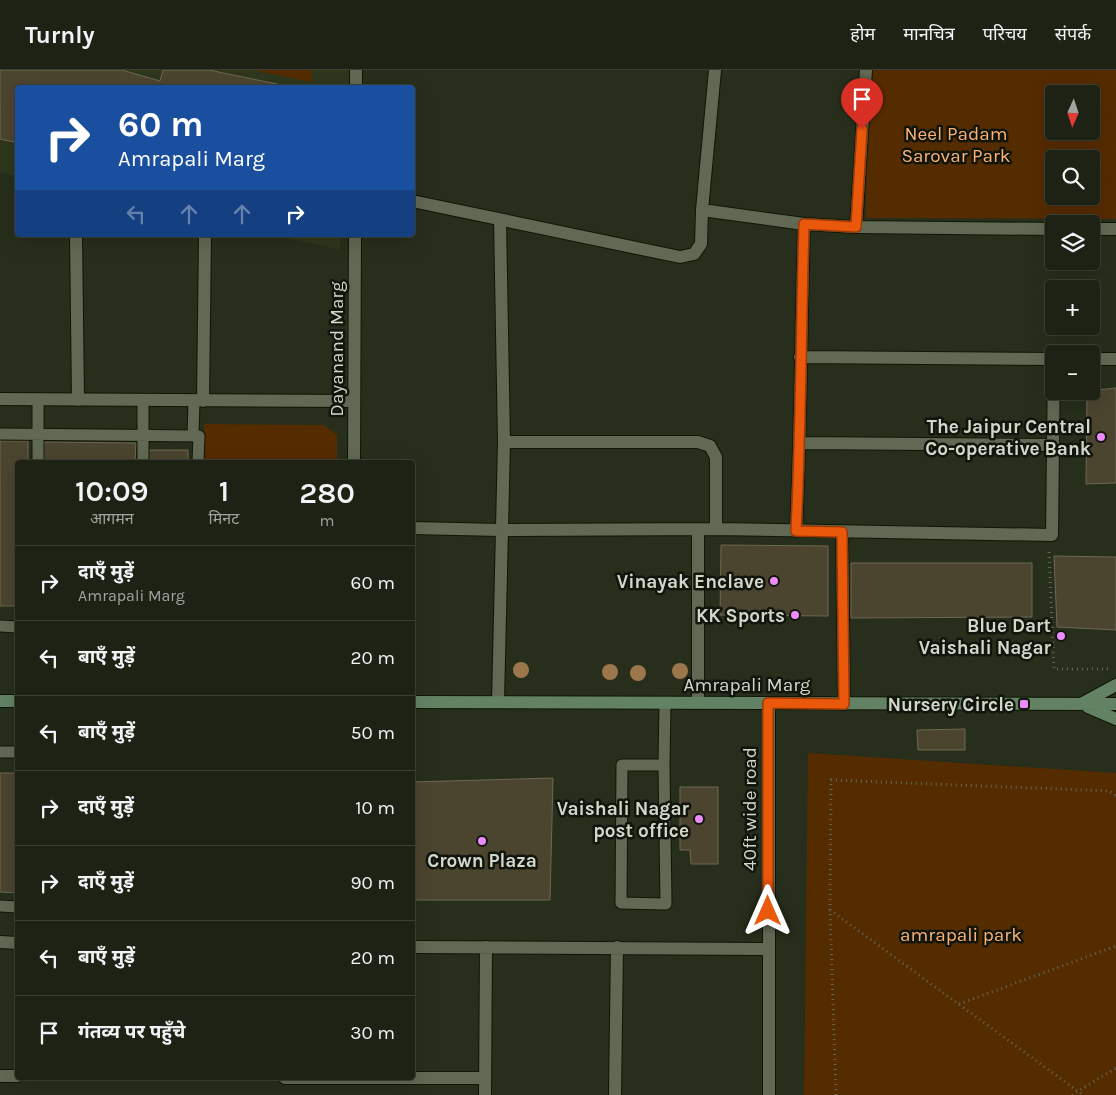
<!DOCTYPE html>
<html lang="hi">
<meta charset="utf-8">
<style>
body{margin:0;font-family:Karla,"Noto Sans Devanagari",sans-serif;background:#252a1d;color:#f1f3f6;height:100vh;display:flex;flex-direction:column;font-size:19px;white-space:nowrap}
*{box-sizing:border-box;margin:0}
p{font-size:16px;color:#a0a4a0}
.icon{flex:none;width:28px;height:28px;fill:none;stroke:currentColor;stroke-width:2;stroke-linecap:round;stroke-linejoin:round}
.map{position:relative;flex:1;overflow:hidden}
.details{position:absolute;left:15px;top:390px;width:400px;height:620px;display:flex;flex-direction:column;background:#1d2214;border-radius:5px;box-shadow:0 5px 20px #0002,0 0 0 1px #3b3f34}
.details>*{flex:none}
.banner{position:absolute;left:15px;top:15px;width:400px;height:152px;border-radius:5px;box-shadow:0 5px 20px #0002,0 0 0 1px #3b3f34;background:#1a4fa0;color:#fff;overflow:hidden}
.needle{width:32px;rotate:183deg}
.buttons{position:absolute;left:1045px;top:15px;display:grid;gap:10px}
.buttons a{display:grid;place-items:center;width:55px;height:55px;border-radius:5px;background:#1d2214;box-shadow:0 5px 20px #0002,0 0 0 1px #3b3f34;font-size:25px}
.pin{position:absolute;display:grid;place-items:center;width:42px;height:42px;color:#fff;margin:-51px -21px;border-radius:50% 50% 50% 0;rotate:-45deg;box-shadow:0 0 5px #0007}
.pin .icon{rotate:45deg}
.me{position:absolute;width:55px;margin:-28px;rotate:0deg;stroke-linejoin:round;filter:drop-shadow(0 0 4px #0008)}
.turn{display:flex;align-items:center;gap:18px;height:105px;padding:0 20px;font-size:22px}
.turn .icon{width:65px;height:65px;stroke-width:2.5}
.turn b{display:block;font-size:35px;line-height:42px}
.lanes{display:flex;align-items:center;height:48px;padding:0 20px;background:#0003;justify-content:center;gap:25px;direction:ltr}
.lanes .off{opacity:.35}
.eta{display:flex;justify-content:space-evenly;align-items:center;height:85px;text-align:center}
.eta b{font-size:30px;font-weight:600;line-height:35px}
ul{padding:0;list-style:none}
li{display:flex;align-items:center;gap:15px;height:75px;padding:0 20px;border-top:1px solid #3b3f34}
li div{flex:1}
li b{display:block;font-size:19px}
li em{font-style:normal}
header{display:flex;align-items:center;gap:30px;box-sizing:border-box;height:70px;padding:0 25px;background:#1d2214;border-bottom:1px solid #3b3f34}
header strong{font-size:24px}
nav{display:flex;gap:28px;margin-inline-start:auto;font-size:18px}
.map>svg:first-child{display:block}
</style>
<header>
<strong>Turnly</strong>
<nav><a>होम</a><a>मानचित्र</a><a>परिचय</a><a>संपर्क</a></nav>
</header>
<div class="map">
<svg width="1116" height="1025" viewBox="0 0 1116 1025">
<rect width="100%" height="100%" fill="#272e1b"/>
<path fill="#2e371d" d="M0,0H351L350,17L18,18L17,106L0,102Z
M275,165H341L340,180Z"/>
<path fill="#552b00" fill-rule="evenodd" d="M253,0H312L311,12Z
M867,0H1116V149L866,148ZM1054,24H1091V61H1054ZM1054,89H1091V126H1054Z
M204,354L324,355L337,365V392H204Z
M808,683L1116,703V1025H804Z"/>
<path fill="#4b442f" stroke="#6f6852" d="M0,0H122L160,11L163,0H209L296,18H18V73L0,69Z
M1116,318V413L1086,414L1087,321Z
M0,371H28V392H18V536H0Z
M44,372L136,373L135,392H44Z
M148,380H188V392H148Z
M721,475L828,476V546L720,545Z
M1054,486L1116,487V560L1057,557Z
M851,493H1032V547L851,548Z
M965,659V680H918L917,660Z
M0,703H18V823L0,822Z
M553,708L550,830H412V712Z
M680,717H718V794H691L690,780H680Z"/>
<g fill="none" stroke-linecap="round" stroke-linejoin="round">
<defs>
<path id="lane" d="M0,364L199,366L198,392
M193,366L194,331
M38,392V330
M143,392V330
M0,556L18,557
M0,682H18
M664,695L666,834L621,833L622,695H664L665,633
M0,836L18,837"/>
<path id="street" d="M356,18V0
M412,131L680,187L694,184L701,174L702,140L715,0
M702,140L804,154L856,157L1054,159
M856,157L866,0
M1091,159H1116
M76,165L78,330
M800,287L1054,289
M1091,289H1116
M0,329L354,331
M203,331L205,165
M504,372H698L710,376L716,387V459
M801,373L1054,375
M354,392L355,165
M412,458L501,460L716,459L1052,465L1054,289
M796,461C801,359 801,257 804,154
M842,462L844,634
M498,632L504,372L500,150
M698,632V460
M769,633V1025
M0,872L18,873
M412,877L767,879
M0,1006H18
M285,1008H485
M485,1025L486,877
M615,1025L617,877"/>
<path id="secondary" d="M0,631H18
M412,632L1116,634
M1083,633L1116,615
M1088,637L1116,649"/>
</defs>
<use href="#lane" stroke="#101605" stroke-width="13"/>
<use href="#street" stroke="#101605" stroke-width="14"/>
<use href="#secondary" stroke="#101605" stroke-width="14"/>
<path stroke="#626857" stroke-width="3" stroke-dasharray="1 4" stroke-linecap="butt" d="M1049,482L1054,599H1108
M830,840L1083,1025
M959,934L1116,876
M836,1025L830,840L831,710L1109,721L1116,726
M1072,1025L1116,998"/>
<use href="#lane" stroke="#616954" stroke-width="11"/>
<use href="#street" stroke="#616954" stroke-width="12"/>
<use href="#secondary" stroke="#638264" stroke-width="12"/>
</g>
<g fill="#9d774c">
<circle cx="521" cy="600" r="8"/>
<circle cx="680" cy="601" r="8"/>
<circle cx="610" cy="602" r="8"/>
<circle cx="638" cy="603" r="8"/>
</g>
<g fill="none" stroke-linecap="round" stroke-linejoin="round">
<defs>
<path id="route" d="M768,841V633L844,634L842,462L796,461C801,359 801,257 804,154L856,157L862,59"/>
</defs>
<use href="#route" stroke="#983908" stroke-width="12"/>
<use href="#route" stroke="#ea580c" stroke-width="9"/>
</g>
<g fill="#ec8cfa" stroke="#12150c" stroke-width="2">
<circle cx="1101" cy="367" r="5"/>
<circle cx="774" cy="511" r="5"/>
<circle cx="795" cy="545" r="5"/>
<circle cx="1061" cy="566" r="5"/>
<rect x="1019" y="629" width="10" height="10" rx="2.5"/>
<circle cx="699" cy="749" r="5"/>
<circle cx="482" cy="771" r="5"/>
</g>
<g text-anchor="middle" stroke-width="5" stroke-linejoin="round" paint-order="stroke">
<g font-size="19" fill="#fdb275" stroke="#12150c">
<text x="956" y="70">Neel Padam<tspan x="956" dy="22">Sarovar Park</tspan></text>
<text x="961" y="871">amrapali park</text>
</g>
<g font-size="19" fill="#d2d7ca" stroke="#12150c">
<text transform="translate(336 279) rotate(-90)" y="7">Dayanand Marg</text>
<text x="747" y="621">Amrapali Marg</text>
<text transform="translate(749 739) rotate(-90)" y="7">40ft wide road</text>
</g>
<g font-size="19" font-weight="bold" fill="#d2d7ca" stroke="#12150c" text-anchor="end">
<text x="1091" y="363">The Jaipur Central<tspan x="1091" dy="22">Co-operative Bank</tspan></text>
<text x="764" y="518">Vinayak Enclave</text>
<text x="785" y="552">KK Sports</text>
<text x="1051" y="562">Blue Dart<tspan x="1051" dy="22">Vaishali Nagar</tspan></text>
<text x="1014" y="641">Nursery Circle</text>
<text x="689" y="745">Vaishali Nagar<tspan x="689" dy="22">post office</tspan></text>
<text x="482" y="797" text-anchor="middle">Crown Plaza</text>
</g>
</g>
</svg>
<div class="buttons">
<a><svg class="needle" viewBox="-14 -14 28 28"><path d="M0-13l5 13h-10z" fill="#e53935"/><path d="M0 13l5-13h-10z" fill="#a0a4a0"/></svg></a>
<a><svg class="icon" aria-label="search" viewBox="0 0 24 24"><circle cx="10" cy="10" r="6"/><path d="M15 15l6 6"/></svg></a>
<a><svg class="icon" aria-label="layers" viewBox="0 0 24 24"><path d="M12 4l9 5-9 5-9-5zM3 14l9 5 9-5"/></svg></a>
<a>+</a>
<a>−</a>
</div>
<div class="pin" style="left:862px;top:59px;background:#d93025"><svg class="icon" aria-label="arrive" viewBox="0 0 24 24"><path d="M6 21V4h12l-3 4 3 4H6"/></svg></div>
<svg class="me" style="left:768px;top:841px" viewBox="-20 -20 40 40"><path d="M0-17L14 15 0 8-14 15z" fill="#ea580c" stroke="#fff" stroke-width="4"/></svg>
<div class="banner">
<div class="turn"><svg class="icon" aria-label="right" viewBox="0 0 24 24"><path d="M7 20v-9h11M14 6l5 5-5 5"/></svg><div><b>60 m</b>Amrapali Marg</div></div>
<div class="lanes"><svg class="icon off" aria-label="left" viewBox="0 0 24 24"><path d="M17 20v-9H6M10 6l-5 5 5 5"/></svg><svg class="icon off" aria-label="ahead" viewBox="0 0 24 24"><path d="M12 20V5M6 11l6-6 6 6"/></svg><svg class="icon off" aria-label="ahead" viewBox="0 0 24 24"><path d="M12 20V5M6 11l6-6 6 6"/></svg><svg class="icon" aria-label="right" viewBox="0 0 24 24"><path d="M7 20v-9h11M14 6l5 5-5 5"/></svg></div>
</div>
<section class="details">
<div class="eta">
<div><b>10:09</b><p>आगमन</p></div>
<div><b>1</b><p>मिनट</p></div>
<div><b>280</b><p>m</p></div>
</div>
<ul>
<li><svg class="icon" aria-label="right" viewBox="0 0 24 24"><path d="M7 20v-9h11M14 6l5 5-5 5"/></svg><div><b>दाएँ मुड़ें</b><p>Amrapali Marg</p></div><em>60 m</em></li>
<li><svg class="icon" aria-label="left" viewBox="0 0 24 24"><path d="M17 20v-9H6M10 6l-5 5 5 5"/></svg><div><b>बाएँ मुड़ें</b></div><em>20 m</em></li>
<li><svg class="icon" aria-label="left" viewBox="0 0 24 24"><path d="M17 20v-9H6M10 6l-5 5 5 5"/></svg><div><b>बाएँ मुड़ें</b></div><em>50 m</em></li>
<li><svg class="icon" aria-label="right" viewBox="0 0 24 24"><path d="M7 20v-9h11M14 6l5 5-5 5"/></svg><div><b>दाएँ मुड़ें</b></div><em>10 m</em></li>
<li><svg class="icon" aria-label="right" viewBox="0 0 24 24"><path d="M7 20v-9h11M14 6l5 5-5 5"/></svg><div><b>दाएँ मुड़ें</b></div><em>90 m</em></li>
<li><svg class="icon" aria-label="left" viewBox="0 0 24 24"><path d="M17 20v-9H6M10 6l-5 5 5 5"/></svg><div><b>बाएँ मुड़ें</b></div><em>20 m</em></li>
<li><svg class="icon" aria-label="arrive" viewBox="0 0 24 24"><path d="M6 21V4h12l-3 4 3 4H6"/></svg><div><b>गंतव्य पर पहुँचे</b></div><em>30 m</em></li>
</ul>
</section>
</div>
